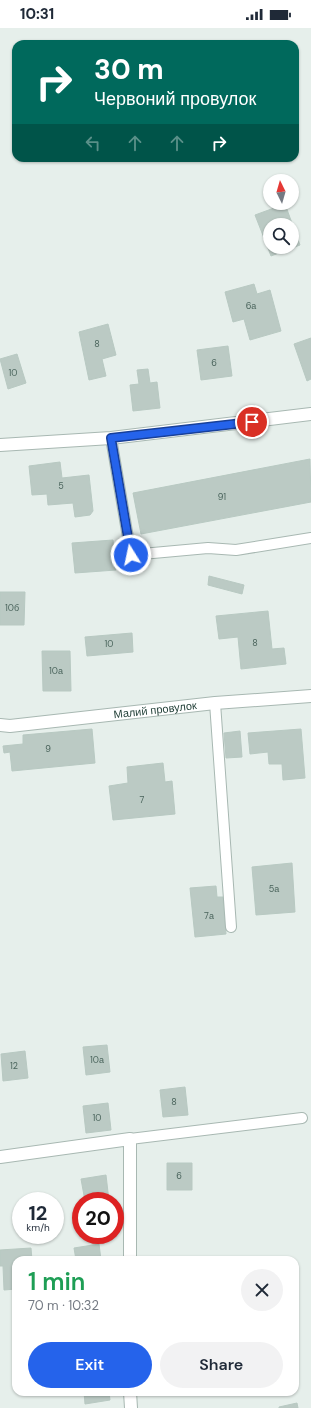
<!DOCTYPE html>
<meta charset="utf-8">
<style>
body{margin:0;font-family:"DM Sans",sans-serif;background:#f2f2f3;color:#1f2937;height:100vh;display:flex;flex-direction:column;font-size:15px;white-space:nowrap}
*{box-sizing:border-box;margin:0}
p{font-size:13px;color:#747a83}
.icon{flex:none;width:22px;height:22px;fill:none;stroke:currentColor;stroke-width:2;stroke-linecap:round;stroke-linejoin:round}
.map{position:relative;flex:1;overflow:hidden}
.details{position:absolute;left:12px;top:1228px;width:287px;height:140px;display:flex;flex-direction:column;background:#fff;border-radius:12px;box-shadow:0 1px 3px #0004}
.details>*{flex:none}
.banner{position:absolute;left:12px;top:12px;width:287px;height:122px;border-radius:12px;box-shadow:0 1px 3px #0004;background:#00695c;color:#fff;overflow:hidden}
.needle{width:26px;rotate:355deg}
.fabs{position:absolute;left:263px;top:146px;display:grid;gap:8px}
.fabs a{display:grid;place-items:center;width:36px;height:36px;border-radius:50%;background:#fff;box-shadow:0 1px 3px #0004;font-size:20px}
.speed{position:absolute;left:12px;top:1164px;display:flex;gap:8px;font-size:20px;font-weight:700;text-align:center}
.speed>*{display:grid;place-content:center;width:52px;height:52px;border-radius:50%;background:#fff;box-shadow:0 1px 3px #0004;line-height:1}
.speed small{font-size:10px;font-weight:400}
.speed .limit{border:6px solid #d22;background:#fff;color:#111}
.pin{position:absolute;display:grid;place-items:center;width:34px;height:34px;color:#fff;margin:-17px;border:2px solid #fff;border-radius:50%;box-shadow:0 1px 4px #0007}
.me{position:absolute;width:44px;margin:-22px;rotate:350deg;stroke-linejoin:round;filter:drop-shadow(0 0 3px #0008)}
.turn{display:flex;align-items:center;gap:14px;height:84px;padding:0 16px;font-size:18px}
.turn .icon{width:52px;height:52px;stroke-width:2.5}
.turn b{display:block;font-size:28px;line-height:34px}
.lanes{display:flex;align-items:center;height:38px;padding:0 16px;background:#0003;justify-content:center;gap:20px;direction:ltr}
.lanes .off{opacity:.35}
.round{display:grid;place-items:center;flex:none;width:42px;height:42px;border-radius:21px;background:#f2f2f3}
.headline{display:flex;align-items:center;justify-content:space-between;height:68px;padding:0 16px}
h1{font-size:24px;font-weight:600;line-height:30px;color:#1e9e55}
.action{display:flex;gap:8px;margin-top:auto;padding:8px 16px}
.action a{flex:1;height:46px;border-radius:24px;background:#2563eb;color:#fff;font-size:16px;font-weight:600;line-height:46px;text-align:center}
.action a+a{background:#f2f2f3;color:#1f2937}
.status{display:flex;justify-content:space-between;align-items:center;height:28px;padding:0 20px;background:#fff;direction:ltr}
.status svg{height:11px;fill:currentColor}
.map>svg:first-child{display:block}
</style>
<div class="status"><b>10:31</b><svg viewBox="0 0 49 12"><path d="M0 12V9h3v3zM5 12V6h3v6zM10 12V3h3v9zM15 12V0h3v12zM26 1h20v11H26zM47 4h2v5h-2z"/></svg></div>
<div class="map">
<svg width="311" height="1380" viewBox="0 0 311 1380">
<rect width="100%" height="100%" fill="#e6efeb"/>
<path fill="#bbcac4" stroke="#b8c9c2" fill-rule="evenodd" d="M285,176L300,217L271,228L255,187ZM270,197H292V219H270Z
M254,256L257,266L270,262L281,303L250,312L244,291L233,294L225,264Z
M108,296L116,327L102,331L106,348L89,352L79,304Z
M311,310V351L307,353L294,316Z
M228,318L232,348L201,352L197,322Z
M17,326L26,355L8,361L0,331Z
M148,341L150,355L157,354L160,380L133,383L130,357L139,356L137,342Z
M310,431L311,474L141,506L133,465Z
M60,434L62,450L89,447L93,483L90,487L75,489L73,475L48,477L47,466L32,467L29,438Z
M113,512L116,542L75,545L72,515Z
M209,548L244,557L242,566L208,557Z
M0,564H25L24,597H0Z
M268,583L272,621L284,620L286,636L241,641L238,609L219,611L216,588Z
M132,605L133,624L87,628L85,609Z
M42,623H70L71,663H43Z
M92,701L95,735L12,743L10,724L4,725L3,718L23,716V707Z
M301,701L305,750L283,752L282,736H269L268,724L250,726L248,705Z
M240,703L242,729L226,730L224,705Z
M163,735L165,754L172,753L175,786L113,792L109,758L128,755L127,739Z
M292,835L295,884L256,887L252,839Z
M216,858L217,869H223L226,906L195,909L190,860Z
M107,1017L110,1044L86,1047L83,1019Z
M25,1023L28,1050L3,1053L1,1026Z
M185,1059L188,1087L163,1089L160,1062Z
M108,1075L111,1102L86,1105L83,1078Z
M167,1135H192V1162H167Z
M106,1147L109,1173H85L81,1151Z
M99,1216L101,1232H76L74,1220Z
M31,1220L32,1232H16V1261L4,1262L3,1238H0V1222Z
M84,1364H109L110,1372L85,1376Z
M297,1375L298,1380H279V1379Z"/>
<g fill="none" stroke-linecap="round" stroke-linejoin="round">
<defs>
<path id="service" d="M111,410L131,527L208,520L236,522L311,510
M215,675L231,899
M130,1111L302,1090"/>
<g id="minor">
<path d="M0,417L111,410L311,386"/>
<path id="s1" d="M0,697L10,698L215,675L311,668"/>
<path d="M0,1129L130,1111V1232"/>
<path d="M130,1364L131,1380"/>
</g>
</defs>
<use href="#service" stroke="#a8b8b2" stroke-width="12"/>
<use href="#minor" stroke="#a8b8b2" stroke-width="14"/>
<use href="#service" stroke="#fff" stroke-width="10"/>
<use href="#minor" stroke="#fff" stroke-width="12"/>
</g>
<g fill="none" stroke-linecap="round" stroke-linejoin="round">
<defs>
<path id="route" d="M131,527L111,410L252,394"/>
</defs>
<use href="#route" stroke="#184099" stroke-width="10"/>
<use href="#route" stroke="#2563eb" stroke-width="7"/>
</g>
<g text-anchor="middle" stroke-width="3" stroke-linejoin="round" paint-order="stroke">
<g font-size="9" fill="#4a645c">
<text x="251" y="281">6а</text>
<text x="97" y="319">8</text>
<text x="214" y="338">6</text>
<text x="13" y="348">10</text>
<text x="61" y="461">5</text>
<text x="222" y="472">91</text>
<text x="12" y="583">10б</text>
<text x="255" y="618">8</text>
<text x="109" y="619">10</text>
<text x="56" y="646">10а</text>
<text x="48" y="724">9</text>
<text x="142" y="775">7</text>
<text x="274" y="864">5а</text>
<text x="209" y="891">7а</text>
<text x="97" y="1035">10а</text>
<text x="14" y="1041">12</text>
<text x="174" y="1077">8</text>
<text x="97" y="1093">10</text>
<text x="179" y="1151">6</text>
</g>
<g font-size="11" fill="#24423a" stroke="#f7fbf9">
<text dy="4" stroke="none"><textPath href="#s1" startOffset="156">Малий провулок</textPath></text>
</g>
</g>
</svg>
<div class="fabs">
<a><svg class="needle" viewBox="-14 -14 28 28"><path d="M0-13l5 13h-10z" fill="#e53935"/><path d="M0 13l5-13h-10z" fill="#747a83"/></svg></a>
<a><svg class="icon" aria-label="search" viewBox="0 0 24 24"><circle cx="10" cy="10" r="6"/><path d="M15 15l6 6"/></svg></a>
</div>
<div class="speed"><div>12<small>km/h</small></div><div class="limit">20</div></div>
<div class="pin" style="left:252px;top:394px;background:#d93025"><svg class="icon" aria-label="arrive" viewBox="0 0 24 24"><path d="M6 21V4h12l-3 4 3 4H6"/></svg></div>
<svg class="me" style="left:131px;top:527px" viewBox="-20 -20 40 40"><circle r="17" fill="#2563eb" stroke="#fff" stroke-width="3"/><path d="M0-11L8 9 0 5-8 9z" fill="#fff"/></svg>
<div class="banner">
<div class="turn"><svg class="icon" aria-label="right" viewBox="0 0 24 24"><path d="M7 20v-9h11M14 6l5 5-5 5"/></svg><div><b>30 m</b>Червоний провулок</div></div>
<div class="lanes"><svg class="icon off" aria-label="left" viewBox="0 0 24 24"><path d="M17 20v-9H6M10 6l-5 5 5 5"/></svg><svg class="icon off" aria-label="ahead" viewBox="0 0 24 24"><path d="M12 20V5M6 11l6-6 6 6"/></svg><svg class="icon off" aria-label="ahead" viewBox="0 0 24 24"><path d="M12 20V5M6 11l6-6 6 6"/></svg><svg class="icon" aria-label="right" viewBox="0 0 24 24"><path d="M7 20v-9h11M14 6l5 5-5 5"/></svg></div>
</div>
<section class="details">
<div class="headline"><div><h1>1 min</h1><p>70 m · 10:32</p></div><a class="round"><svg class="icon" aria-label="close" viewBox="0 0 24 24"><path d="M6 6l12 12M18 6L6 18"/></svg></a></div>
<div class="action"><a>Exit</a><a>Share</a></div>
</section>
</div>
